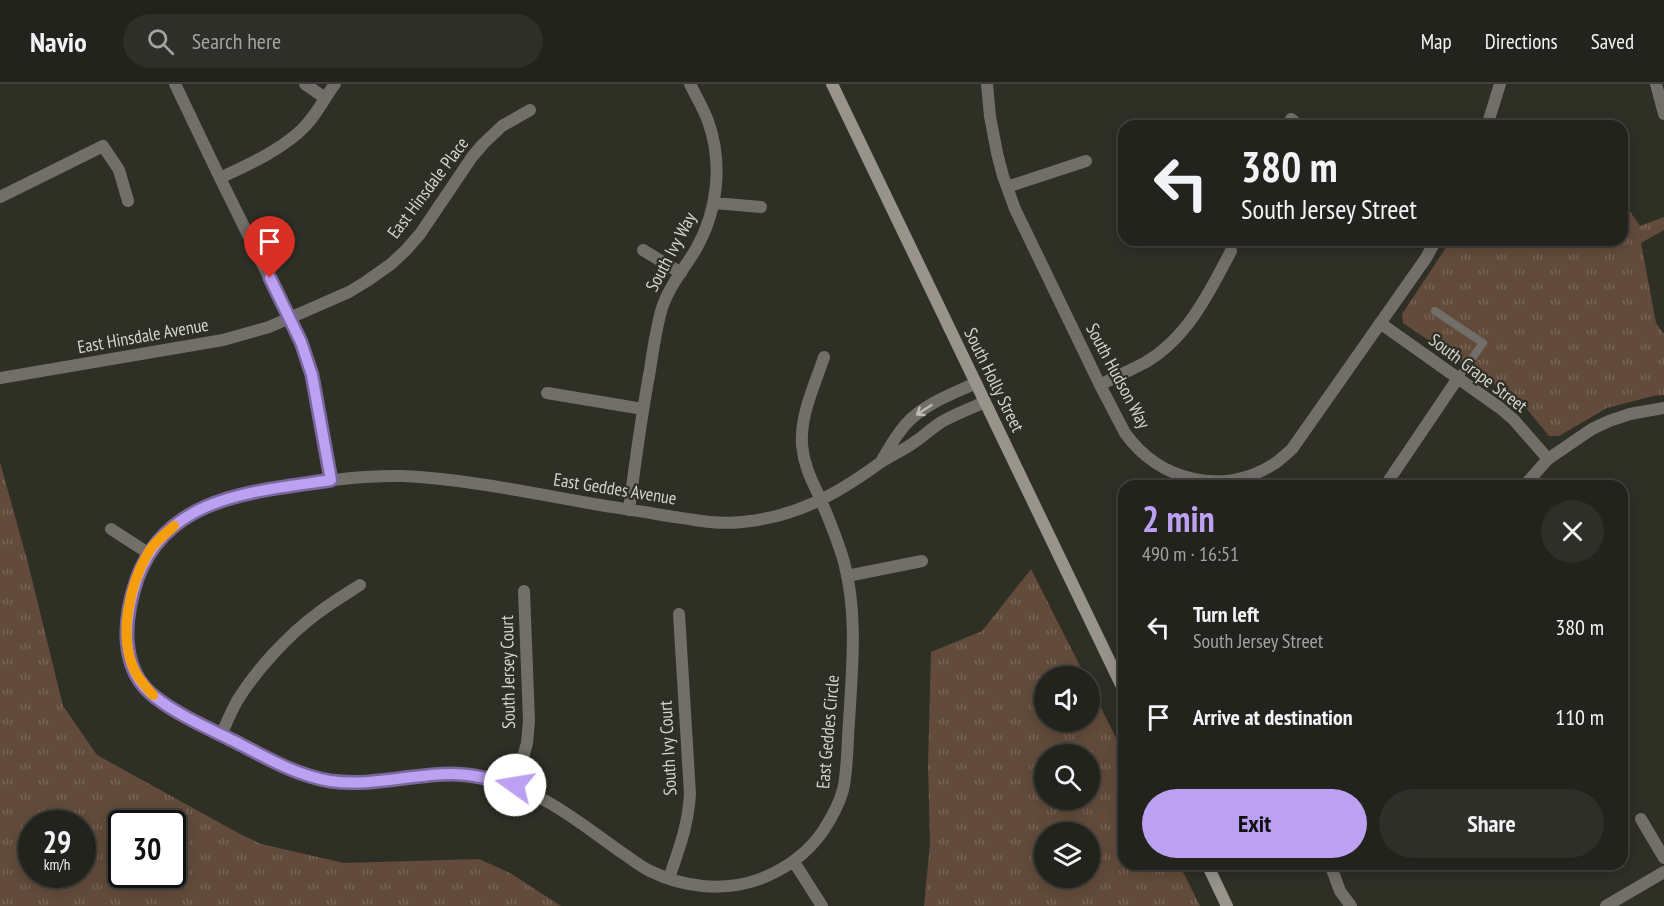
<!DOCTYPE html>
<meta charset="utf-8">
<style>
body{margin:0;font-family:"PT Sans Narrow",sans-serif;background:#2e2f29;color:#f1f3f6;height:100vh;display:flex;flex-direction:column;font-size:22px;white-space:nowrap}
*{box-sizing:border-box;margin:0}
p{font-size:20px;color:#a2a4a3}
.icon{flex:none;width:33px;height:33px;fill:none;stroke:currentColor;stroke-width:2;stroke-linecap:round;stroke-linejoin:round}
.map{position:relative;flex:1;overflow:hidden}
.details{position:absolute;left:1118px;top:396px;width:510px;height:390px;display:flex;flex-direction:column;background:#22231c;border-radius:18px;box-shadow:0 3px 15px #0003,0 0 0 2px #3f403b}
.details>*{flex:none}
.top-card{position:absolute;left:1118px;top:36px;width:510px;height:126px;border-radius:18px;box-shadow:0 3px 15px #0003,0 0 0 2px #3f403b;background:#22231c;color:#f1f3f6;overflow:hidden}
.controls{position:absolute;left:1034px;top:582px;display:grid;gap:12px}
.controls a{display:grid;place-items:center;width:66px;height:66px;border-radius:50%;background:#22231c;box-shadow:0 3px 15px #0003,0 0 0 2px #3f403b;font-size:30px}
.speed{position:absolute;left:18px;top:726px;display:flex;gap:12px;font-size:30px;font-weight:700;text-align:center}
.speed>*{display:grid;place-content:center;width:78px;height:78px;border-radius:50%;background:#22231c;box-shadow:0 3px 15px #0003,0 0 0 2px #3f403b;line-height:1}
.speed small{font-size:15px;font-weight:400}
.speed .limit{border:3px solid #111;border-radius:9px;background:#fff;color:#111}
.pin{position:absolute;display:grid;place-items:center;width:51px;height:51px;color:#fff;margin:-62px -26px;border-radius:50% 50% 50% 0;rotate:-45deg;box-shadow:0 0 6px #0007}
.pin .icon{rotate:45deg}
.me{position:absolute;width:66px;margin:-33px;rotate:283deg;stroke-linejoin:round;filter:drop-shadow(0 0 4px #0008)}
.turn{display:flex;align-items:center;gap:21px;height:126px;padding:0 24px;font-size:27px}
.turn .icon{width:78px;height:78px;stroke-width:2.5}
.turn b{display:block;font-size:42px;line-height:51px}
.round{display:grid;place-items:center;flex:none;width:63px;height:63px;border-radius:32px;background:#2e2f29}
.summary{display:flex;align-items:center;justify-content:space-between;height:102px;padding:0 24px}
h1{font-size:36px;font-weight:800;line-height:45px;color:#bca0f2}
.button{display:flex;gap:12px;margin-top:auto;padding:12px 24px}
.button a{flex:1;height:69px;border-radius:36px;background:#bca0f2;color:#111;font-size:24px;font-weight:800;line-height:69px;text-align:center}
.button a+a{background:#2e2f29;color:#f1f3f6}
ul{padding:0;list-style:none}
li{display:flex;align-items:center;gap:18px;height:90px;padding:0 24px}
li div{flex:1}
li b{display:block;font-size:22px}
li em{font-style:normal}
header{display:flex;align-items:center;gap:36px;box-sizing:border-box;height:84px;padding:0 30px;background:#22231c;border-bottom:2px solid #3f403b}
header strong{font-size:28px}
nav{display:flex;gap:33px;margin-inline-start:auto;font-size:21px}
.search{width:420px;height:54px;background:#2e2f29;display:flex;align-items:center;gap:15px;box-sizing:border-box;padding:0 21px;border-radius:33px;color:#a2a4a3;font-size:22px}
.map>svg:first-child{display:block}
</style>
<header>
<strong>Navio</strong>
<div class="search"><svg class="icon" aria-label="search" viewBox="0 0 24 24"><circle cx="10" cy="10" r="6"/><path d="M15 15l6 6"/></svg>Search here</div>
<nav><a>Map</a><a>Directions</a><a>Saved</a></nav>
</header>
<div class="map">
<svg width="1664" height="822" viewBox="0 0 1664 822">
<defs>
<pattern id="park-tufts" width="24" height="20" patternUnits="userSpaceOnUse" patternTransform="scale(1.5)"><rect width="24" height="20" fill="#624b3b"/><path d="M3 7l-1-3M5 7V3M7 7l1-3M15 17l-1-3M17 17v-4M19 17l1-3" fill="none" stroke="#786456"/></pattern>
</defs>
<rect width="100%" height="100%" fill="#2e2f25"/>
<path fill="url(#park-tufts)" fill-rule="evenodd" d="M1622,116L1640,142L1664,133V146L1641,159L1656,239L1664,250V311L1653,312L1607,324L1559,352H1549L1522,319L1403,239L1402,230L1451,156H1622Z
M0,378L29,483L63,622L97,671L240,750L261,760L344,779L479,775L510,789L561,822H0ZM32,740H82V790H32ZM122,740H172V790H122Z
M1031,485L1085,592H1044V638H1089V600L1123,668L1124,780H1179L1200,822H924L930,760L928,682L931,568L982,547ZM1044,670H1089V716H1044ZM1044,748H1089V794H1044Z"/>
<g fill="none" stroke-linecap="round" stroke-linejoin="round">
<path stroke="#726f6a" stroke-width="8" d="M1435,227L1483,259L1458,294"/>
<path stroke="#726f6a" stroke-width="12" d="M175,0L220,94L301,258L312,291L331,396
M305,0L325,14
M987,0L990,32L997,69L1003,92L1015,125L1100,301L1125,349C1160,398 1223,412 1274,380C1280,376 1286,370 1292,365L1426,174L1436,156
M1656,0L1664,30
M1291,35L1300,42
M1487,42L1500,0
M220,94C247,81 275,69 298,49C314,36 323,16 335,0
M1007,103L1086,77
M0,113L103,62L119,86L128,117
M714,119L761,123
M643,166L681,189
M1380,239L1500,324L1514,336L1548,375
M824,273C815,301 800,330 802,361C804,382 811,395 820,414C829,435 838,457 844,478C858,530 852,585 849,638C847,660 848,684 843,706C839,720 831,735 823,747C807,770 786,785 760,795C724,808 685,804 650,787C640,782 630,774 621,768C581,740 541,706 492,696C478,692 462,690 447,690C409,692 372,702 333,697C318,695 303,691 289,685C272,678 255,668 238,660C211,646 159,623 142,599C128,580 125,557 127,534C131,490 153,453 190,430C219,412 255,408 288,403C326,396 364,391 402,392C467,395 531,409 594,420C617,424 640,427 662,431C689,435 715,441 742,438C795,433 834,412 877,381C889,372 903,367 916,357C925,351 933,343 943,337C956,330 971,324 985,318
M0,294L223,256L269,243L349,208L367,197L391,180L406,166L420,150L472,73L483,60L502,42L530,26
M1100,301C1115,293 1131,286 1146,278C1188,253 1209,209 1231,167
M547,309L643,325
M882,376C889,364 896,351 906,340C924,320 952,310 976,299
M1385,402L1458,294
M1524,402L1548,375L1592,345L1609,337L1630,330L1664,324
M629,426C635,380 641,333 650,286C653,266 656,244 662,224C669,202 685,184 696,165C718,126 723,79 708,37C703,24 696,12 690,0
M111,445L148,469
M847,492L922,477
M221,651C226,640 231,628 237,617C256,586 288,551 318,529C331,519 346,510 360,501
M515,701L527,659L529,637L524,507
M1641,735L1664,774
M794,778L822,822
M1330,780L1340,807L1351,822
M669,794C679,765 688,742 690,710L679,530
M1606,822L1664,788"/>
<path stroke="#98948c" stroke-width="12" d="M832,0L1124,607
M1207,780L1227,822"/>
</g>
<defs><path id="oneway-shaft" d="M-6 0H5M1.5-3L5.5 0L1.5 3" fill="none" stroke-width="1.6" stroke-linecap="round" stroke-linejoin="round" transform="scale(1.5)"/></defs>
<use stroke="#bcbcb5" href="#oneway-shaft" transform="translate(924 326) rotate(147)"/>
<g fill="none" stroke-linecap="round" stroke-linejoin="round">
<defs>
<path id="route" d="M270,194L301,258L312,291L331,396C255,408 167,411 137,495C124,533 118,585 155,613C178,631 208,644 234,657C265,673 295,691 330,697C371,703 411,690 452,690C473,690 494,696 515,701"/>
</defs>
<use href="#route" stroke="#7a689d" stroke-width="15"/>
<use href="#route" stroke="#bca0f2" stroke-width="10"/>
<path stroke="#f59e0b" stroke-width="10" d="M153,611C146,603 138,595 134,585C118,551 130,500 148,469C154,458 165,450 174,442"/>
</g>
<g text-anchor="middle" stroke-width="4.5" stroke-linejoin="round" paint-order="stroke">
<g font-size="18" fill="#d4d5ce" stroke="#2e2f25">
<text transform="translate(428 104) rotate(-53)" y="6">East Hinsdale Place</text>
<text transform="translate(671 168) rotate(-62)" y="6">South Ivy Way</text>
<text transform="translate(143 252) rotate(-10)" y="6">East Hinsdale Avenue</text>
<text transform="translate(1478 289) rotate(37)" y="6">South Grape Street</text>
<text transform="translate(1118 292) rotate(62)" y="6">South Hudson Way</text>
<text transform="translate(994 296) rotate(64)" y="6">South Holly Street</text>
<text transform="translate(615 405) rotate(9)" y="6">East Geddes Avenue</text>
<text transform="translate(508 588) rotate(-91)" y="6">South Jersey Court</text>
<text transform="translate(828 648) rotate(-85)" y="6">East Geddes Circle</text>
<text transform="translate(668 664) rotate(-93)" y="6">South Ivy Court</text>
</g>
</g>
</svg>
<div class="controls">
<a><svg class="icon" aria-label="sound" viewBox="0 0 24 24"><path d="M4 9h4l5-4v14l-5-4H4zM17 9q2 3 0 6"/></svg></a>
<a><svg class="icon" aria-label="search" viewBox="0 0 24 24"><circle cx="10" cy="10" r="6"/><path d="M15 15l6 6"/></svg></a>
<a><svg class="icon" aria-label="layers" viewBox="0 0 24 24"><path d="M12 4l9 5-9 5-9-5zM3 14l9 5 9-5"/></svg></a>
</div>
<div class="speed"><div>29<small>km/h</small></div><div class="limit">30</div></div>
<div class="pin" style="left:270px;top:194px;background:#d93025"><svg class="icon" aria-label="arrive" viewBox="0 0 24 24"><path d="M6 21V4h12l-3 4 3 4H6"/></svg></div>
<svg class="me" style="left:515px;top:701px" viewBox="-20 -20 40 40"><circle r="19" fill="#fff"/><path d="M0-13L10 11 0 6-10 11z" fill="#bca0f2"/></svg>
<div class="top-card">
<div class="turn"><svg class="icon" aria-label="left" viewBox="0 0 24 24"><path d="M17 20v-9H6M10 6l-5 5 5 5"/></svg><div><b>380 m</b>South Jersey Street</div></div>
</div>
<section class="details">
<div class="summary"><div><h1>2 min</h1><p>490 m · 16:51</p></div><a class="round"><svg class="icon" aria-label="close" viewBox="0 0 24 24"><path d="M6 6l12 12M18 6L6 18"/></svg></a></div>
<ul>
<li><svg class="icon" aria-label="left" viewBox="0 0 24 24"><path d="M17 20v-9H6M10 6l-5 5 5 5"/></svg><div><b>Turn left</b><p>South Jersey Street</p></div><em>380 m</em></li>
<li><svg class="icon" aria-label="arrive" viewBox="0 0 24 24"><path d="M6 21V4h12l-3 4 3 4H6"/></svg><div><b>Arrive at destination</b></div><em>110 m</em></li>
</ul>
<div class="button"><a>Exit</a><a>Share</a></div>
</section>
</div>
